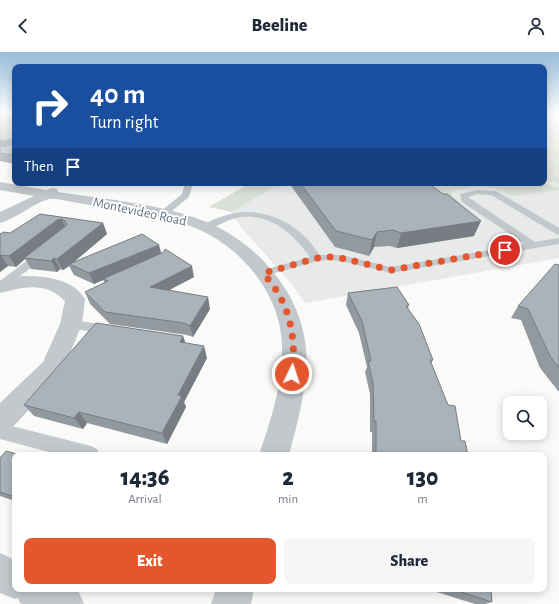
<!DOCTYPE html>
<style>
body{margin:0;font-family:"Alegreya Sans",sans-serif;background:#f6f6f7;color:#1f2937;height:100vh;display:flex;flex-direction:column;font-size:15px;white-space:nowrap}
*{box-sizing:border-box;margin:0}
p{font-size:13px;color:#747a83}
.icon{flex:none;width:22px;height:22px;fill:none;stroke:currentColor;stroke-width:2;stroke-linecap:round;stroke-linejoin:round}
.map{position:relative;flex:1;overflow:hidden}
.side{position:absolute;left:12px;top:400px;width:535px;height:140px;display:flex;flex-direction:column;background:#fff;border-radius:8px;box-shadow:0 2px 10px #0003}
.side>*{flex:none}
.top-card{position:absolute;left:12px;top:12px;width:535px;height:122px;border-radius:8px;box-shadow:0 2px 10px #0003;background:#1a4fa0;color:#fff;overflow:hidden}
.buttons{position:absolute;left:503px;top:344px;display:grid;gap:8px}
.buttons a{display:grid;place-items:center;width:44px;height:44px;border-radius:8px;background:#fff;box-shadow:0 2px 10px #0003;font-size:20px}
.pin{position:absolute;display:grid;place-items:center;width:34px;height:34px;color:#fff;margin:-17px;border:2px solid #fff;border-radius:50%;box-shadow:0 1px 4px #0007}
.me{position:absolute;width:44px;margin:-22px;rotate:4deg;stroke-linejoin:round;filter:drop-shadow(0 0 3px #0008)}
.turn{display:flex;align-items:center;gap:14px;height:84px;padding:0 12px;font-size:18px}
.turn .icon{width:52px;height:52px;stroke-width:2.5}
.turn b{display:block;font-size:28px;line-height:34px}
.then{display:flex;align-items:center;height:38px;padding:0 12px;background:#0003;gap:8px;font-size:15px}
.eta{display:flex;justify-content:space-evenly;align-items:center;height:68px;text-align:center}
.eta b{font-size:24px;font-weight:800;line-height:28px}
.button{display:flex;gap:8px;margin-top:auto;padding:8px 12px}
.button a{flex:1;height:46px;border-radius:8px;background:#e4572e;color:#fff;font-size:16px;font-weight:800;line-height:46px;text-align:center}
.button a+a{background:#f6f6f7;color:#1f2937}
header{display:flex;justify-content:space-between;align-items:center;height:52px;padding:0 12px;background:#fff;font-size:18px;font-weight:800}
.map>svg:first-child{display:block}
</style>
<header><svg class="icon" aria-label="back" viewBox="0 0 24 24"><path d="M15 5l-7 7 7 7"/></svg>Beeline<svg class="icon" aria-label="person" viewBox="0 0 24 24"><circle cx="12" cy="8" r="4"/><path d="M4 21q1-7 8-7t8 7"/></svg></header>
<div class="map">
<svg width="559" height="552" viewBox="0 0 559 552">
<rect width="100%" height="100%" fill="#fafaf8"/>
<path fill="#e8e9e9" d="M544,128L559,132V206L305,251L289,229L240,174L232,160L281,131H544Z"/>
<path fill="#dadfd7" d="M544,66L559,69V132L544,128Z
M544,130L559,136V138L512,144L495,136L478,134L453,139L451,143L461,151L424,156L415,131Z
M250,131H281L232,160L209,155Z"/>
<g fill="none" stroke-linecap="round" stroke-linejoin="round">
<path fill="#c3c8cc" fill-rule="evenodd" d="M185,131H193L189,145L166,164H160L159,162L160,160L182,142Z
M477,138L496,139L559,176V183L556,182L491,143L477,142L468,145L535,190L559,186V192L391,221L341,209L330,208L318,209L264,224L259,221L260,219L310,205C292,180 266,157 233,167C225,169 218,174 210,177L207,178L202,175C207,169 220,165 227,163C254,155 284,164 304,184C310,189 314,196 320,203H341L391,215L525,192L462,150L460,144L461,142Z
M42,199L46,200L47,202L46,204L6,235L0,236V229L38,200Z
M71,268L108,273L113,275L115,278L113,281L108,283L66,275L65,272L66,269Z
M0,371L91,394L97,397L100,403H60L0,387Z"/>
<path fill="#c3c8cc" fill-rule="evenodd" d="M23,224C45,224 72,226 85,247L82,272L61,323L10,378L0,381V351L43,310L60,272L65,249C45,229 24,235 0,241V228Z
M0,501L15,508V537H76L78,538L84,552H23L20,551L18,546L15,547L0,541Z"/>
<path fill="#c3c8cc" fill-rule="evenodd" d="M0,130L46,138L52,136L57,137L58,140C104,147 152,151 196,166C251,184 302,238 306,298C308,333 298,369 289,403H259C270,370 282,335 282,300C284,248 246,199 200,178C178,168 154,164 130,160C109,156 88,153 67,149C62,148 54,146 49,147C34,151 17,166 0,171V160L34,144L0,138Z
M216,537H254L251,552H211Z"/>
</g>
<path fill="#929a9f" d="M0,61H15V112L0,109Z
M544,61H559V65L544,62Z
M289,131H428L474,184L397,196L389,194L374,195L369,204L335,195Z
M40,162L103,171L107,182L73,211L161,202L194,225L169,238L210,257L193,285L187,283L110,272L90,252L85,240L105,231L103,228L94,232L74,223L69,214L63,218L60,217L57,220L31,217L25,207L16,215L8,214L0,220V182L10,181Z
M559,213V340L540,316L521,268L511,266L518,254Z
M348,241L409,253L408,256L433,308L431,311L461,389L468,403H372V380H370V342L365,320L367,315L359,281L346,253Z
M183,284L185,291L207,306L184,350L186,355L167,392L87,371L83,377L34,364L24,353Z
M15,403V449L0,444V406Z
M427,537H491L492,550L485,552H475Z"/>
<path fill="#777d82" d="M12,87L15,93L0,98V89Z
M15,102V110L12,103Z
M62,167L66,178L24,206L25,207L16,215L9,204L57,168Z
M481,169L474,184L397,196L401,181Z
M103,171L107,182L70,213L69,212V214L63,218L57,207Z
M377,180L374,195L369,204L372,188Z
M159,193L162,204L103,227V228L94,232L89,221Z
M0,203H1L8,214L0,220Z
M54,206L60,217L57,220L51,209Z
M192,214L194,225L154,246L150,235Z
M208,245L210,257L193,285L190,274Z
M183,284L187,295L180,290Z
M204,294L207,306L184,350L186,355L167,392L162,381L178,343Z
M79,360L87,371L83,377L74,366Z"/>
<path fill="#aab3b9" stroke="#777d82" d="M0,61H15V102L12,103L0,101V95L11,93L12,87L0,89V68L11,69L13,68L12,62H0Z
M300,131H428L443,142H447L481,169L401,181L393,178L377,180L372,188L336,179Z
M40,162L103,171L57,207L54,206L51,209L24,206L67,173L65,169L62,167L57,168L9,204L0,203V182L4,180L10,181Z
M142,182L159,193L89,221L69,212Z
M165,197L192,214L150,235L208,245L190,274L184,271L105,260L85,240L108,229L103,227L164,200Z
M555,212L559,213V316L550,304L528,257L518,254Z
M397,235L409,253L406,254L419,272L433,308H430L448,353L455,354L461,389H465L468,403H376V369H374L373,331L368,309H371L362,269L348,241Z
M96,271L183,284L180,290L204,294L178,343L182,344L162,381L79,360L74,366L24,353Z
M6,399L20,403H15V445L0,440V406Z
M452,537H491L492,550Z"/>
<linearGradient id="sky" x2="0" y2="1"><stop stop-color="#96bcdc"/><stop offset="0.44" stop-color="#fdfdfc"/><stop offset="1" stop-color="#fdfdfc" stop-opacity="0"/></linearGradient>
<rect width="559" height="139" fill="url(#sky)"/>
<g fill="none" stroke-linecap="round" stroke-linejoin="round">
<path stroke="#e4572e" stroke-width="7" stroke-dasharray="0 12.6" d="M292,322C296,295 292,264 278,241C274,234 268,228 264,221L317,206L330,205L341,206L391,218L505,198"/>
</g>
<g text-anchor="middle" stroke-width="4" stroke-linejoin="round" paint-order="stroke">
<g font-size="14" fill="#657683" stroke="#fff">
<text transform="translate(140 159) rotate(12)" y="5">Montevideo Road</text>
</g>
</g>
</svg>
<div class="buttons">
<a><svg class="icon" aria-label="search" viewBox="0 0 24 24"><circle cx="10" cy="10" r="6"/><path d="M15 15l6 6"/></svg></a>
</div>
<div class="pin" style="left:505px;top:198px;background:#d93025"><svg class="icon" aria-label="arrive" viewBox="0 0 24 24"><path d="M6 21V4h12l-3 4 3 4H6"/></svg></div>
<svg class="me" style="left:292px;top:322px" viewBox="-20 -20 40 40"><circle r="17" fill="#e4572e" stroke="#fff" stroke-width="3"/><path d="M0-11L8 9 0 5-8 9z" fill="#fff"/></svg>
<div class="top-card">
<div class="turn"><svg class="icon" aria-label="right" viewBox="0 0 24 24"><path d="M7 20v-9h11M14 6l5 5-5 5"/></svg><div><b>40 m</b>Turn right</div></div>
<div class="then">Then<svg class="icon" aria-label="arrive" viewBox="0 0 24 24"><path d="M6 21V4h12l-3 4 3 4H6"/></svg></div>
</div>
<section class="side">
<div class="eta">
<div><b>14:36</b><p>Arrival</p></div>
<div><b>2</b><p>min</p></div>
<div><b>130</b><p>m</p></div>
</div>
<div class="button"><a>Exit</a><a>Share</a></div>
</section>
</div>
